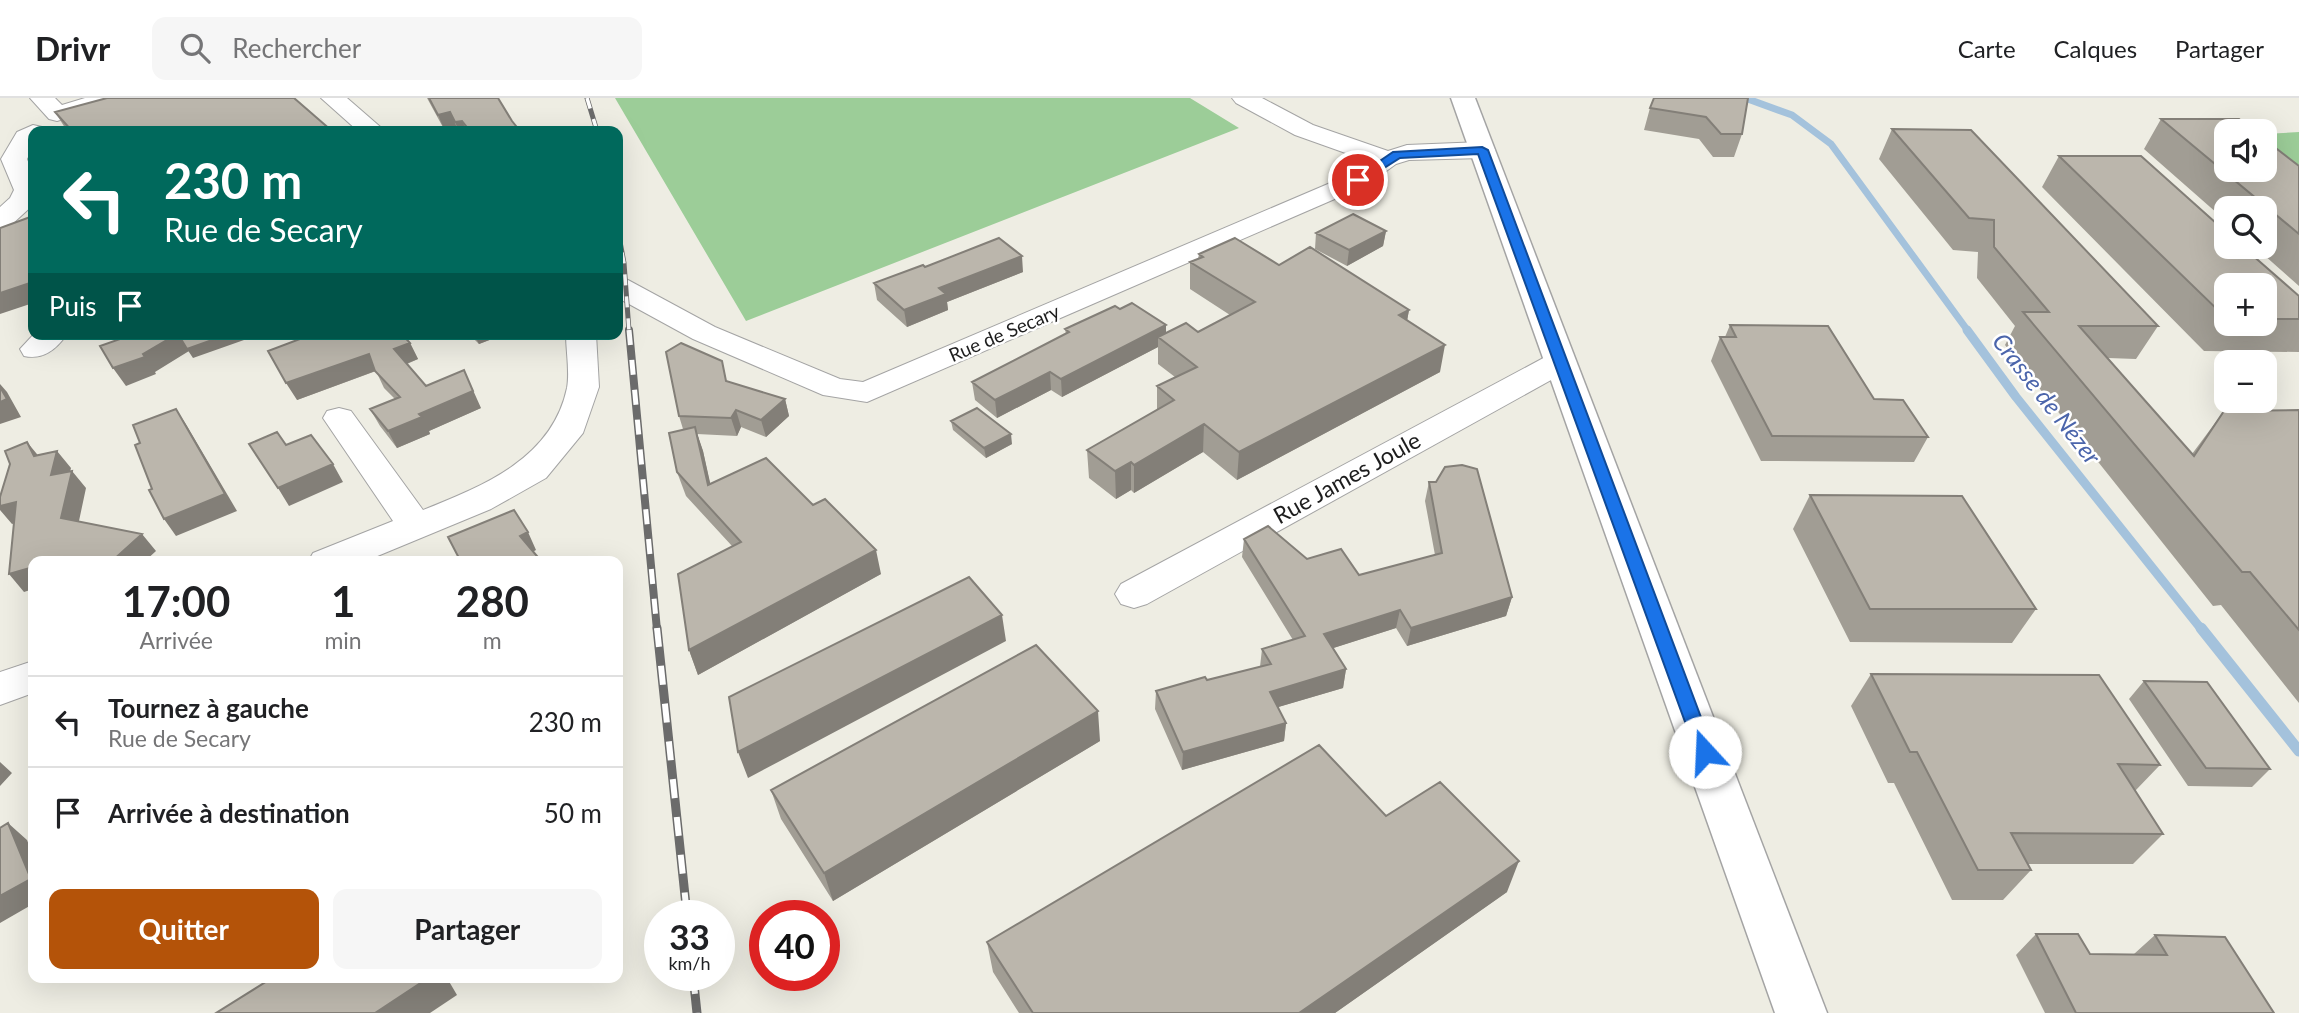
<!DOCTYPE html>
<html lang="fr">
<meta charset="utf-8">
<style>
body{margin:0;font-family:Lato,sans-serif;background:#f6f6f6;color:#202124;height:100vh;display:flex;flex-direction:column;font-size:26px;white-space:nowrap}
*{box-sizing:border-box;margin:0}
p{font-size:23px;color:#757577}
.icon{flex:none;width:38px;height:38px;fill:none;stroke:currentColor;stroke-width:2;stroke-linecap:round;stroke-linejoin:round}
.map{position:relative;flex:1;overflow:hidden}
.side{position:absolute;left:28px;top:458px;width:595px;height:427px;display:flex;flex-direction:column;background:#fff;border-radius:14px;box-shadow:0 7px 28px #0002}
.side>*{flex:none}
.top-card{position:absolute;left:28px;top:28px;width:595px;height:214px;border-radius:14px;box-shadow:0 7px 28px #0002;background:#00695c;color:#fff;overflow:hidden}
.fabs{position:absolute;left:2214px;top:21px;display:grid;gap:14px}
.fabs a{display:grid;place-items:center;width:63px;height:63px;border-radius:14px;background:#fff;box-shadow:0 7px 28px #0002;font-size:35px}
.speed{position:absolute;left:644px;top:802px;display:flex;gap:14px;font-size:35px;font-weight:700;text-align:center}
.speed>*{display:grid;place-content:center;width:91px;height:91px;border-radius:50%;background:#fff;box-shadow:0 7px 28px #0002;line-height:1}
.speed small{font-size:18px;font-weight:400}
.speed .limit{border:10px solid #d22;background:#fff;color:#111}
.pin{position:absolute;display:grid;place-items:center;width:60px;height:60px;color:#fff;margin:-30px;border:4px solid #fff;border-radius:50%;box-shadow:0 2px 7px #0007}
.me{position:absolute;width:77px;margin:-38px;rotate:340deg;stroke-linejoin:round;filter:drop-shadow(0 0 5px #0008)}
.turn{display:flex;align-items:center;gap:24px;height:147px;padding:0 21px;font-size:32px}
.turn .icon{width:91px;height:91px;stroke-width:2.5}
.turn b{display:block;font-size:49px;line-height:60px}
.then{display:flex;align-items:center;height:66px;padding:0 21px;background:#0003;gap:14px;font-size:26px}
.eta{display:flex;justify-content:space-evenly;align-items:center;height:119px;text-align:center}
.eta b{font-size:42px;font-weight:700;line-height:49px}
.primary-button{display:flex;gap:14px;margin-top:auto;padding:14px 21px}
.primary-button a{flex:1;height:80px;border-radius:14px;background:#b45309;color:#fff;font-size:28px;font-weight:700;line-height:80px;text-align:center}
.primary-button a+a{background:#f6f6f6;color:#202124}
ul{padding:0;list-style:none}
li{display:flex;align-items:center;gap:21px;height:91px;padding:0 21px;border-top:2px solid #e0e0e0}
li div{flex:1}
li b{display:block;font-size:26px}
li em{font-style:normal}
header{display:flex;align-items:center;gap:42px;box-sizing:border-box;height:98px;padding:0 35px;background:#fff;border-bottom:2px solid #e0e0e0}
header strong{font-size:33px}
nav{display:flex;gap:38px;margin-inline-start:auto;font-size:24px}
.search{width:490px;height:63px;background:#f6f6f6;display:flex;align-items:center;gap:18px;box-sizing:border-box;padding:0 24px;border-radius:14px;color:#757577;font-size:26px}
.map>svg:first-child{display:block}
</style>
<header>
<strong>Drivr</strong>
<div class="search"><svg class="icon" aria-label="search" viewBox="0 0 24 24"><circle cx="10" cy="10" r="6"/><path d="M15 15l6 6"/></svg>Rechercher</div>
<nav><a>Carte</a><a>Calques</a><a>Partager</a></nav>
</header>
<div class="map">
<svg width="2299" height="915" viewBox="0 0 2299 915">
<rect width="100%" height="100%" fill="#eeede3"/>
<path fill="#9ccd98" d="M615,0H1190L1239,30L746,223Z
M2299,34V80L2265,54L2264,36Z"/>
<g fill="none" stroke-linecap="round" stroke-linejoin="round">
<path stroke="#a4c2dc" stroke-width="7" d="M1745,0L1792,17L1831,46L1968,233"/>
<path stroke="#a4c2dc" stroke-width="9" d="M1967,232L2016,299L2202,532"/>
<path stroke="#a4c2dc" stroke-width="11" d="M2201,530L2299,653"/>
<defs>
<path id="minor" d="M30,0H55L62,7L85,0H122L118,5L57,23L49,21Z
M321,0H347L385,33H358Z
M1232,0H1262L1313,27L1388,53L1407,47L1482,44L1491,47L1495,52L1491,57L1482,60L1409,62L1396,66L1367,87L867,304L823,297L693,241L618,200V179L628,182L715,229L840,281L863,284L1349,77L1368,63L1295,37L1236,5Z
M33,27L42,29L45,33H33V49L27,61L33,76V107L10,128L0,130V109L10,100L14,92L1,61L17,34Z
M34,236H67C56,252 43,262 24,258L20,251Z
M566,236H596L599,289L583,335L546,380L491,411L363,464H308L313,455L393,423L323,320L327,313L339,310L351,313L423,412C483,388 552,361 567,290C570,274 566,253 566,236Z
M1560,255L1571,257L1576,264L1571,271L1147,506L1134,510L1121,506L1115,496L1121,486L1549,257Z
M33,563V595L0,607V574Z"/>
<path id="tertiary" d="M1451,0H1475L1827,915H1775Z"/>
</defs>
<use href="#minor" stroke="#a4a4a4" stroke-width="2"/>
<use href="#tertiary" stroke="#a4a4a4" stroke-width="3"/>
<use href="#minor" fill="#fff" fill-rule="evenodd"/>
<use href="#tertiary" fill="#fff" fill-rule="evenodd"/>
<defs>
<path id="rail-far2" d="M587,0L597,33
M618,133L624,165L629,233"/>
<path id="rail-far1" d="M629,232L657,532"/>
<path id="rail" d="M657,530L687,817
M693,877L697,915"/>
</defs>
<use href="#rail-far2" stroke="#6b6b6b" stroke-width="5"/>
<use href="#rail-far1" stroke="#6b6b6b" stroke-width="8"/>
<use href="#rail" stroke="#6b6b6b" stroke-width="9"/>
<use href="#rail-far2" stroke="#fff" stroke-width="3.5" stroke-dasharray="11" stroke-linecap="butt"/>
<use href="#rail-far1" stroke="#fff" stroke-width="5" stroke-dasharray="15" stroke-linecap="butt"/>
<use href="#rail" stroke="#fff" stroke-width="6" stroke-dasharray="19" stroke-linecap="butt"/>
</g>
<path fill="#a19d94" fill-rule="evenodd" d="M427,0H498L512,23L520,33H458L457,30L445,33Z
M1748,0L1742,36L1734,59H1713L1699,41L1644,32L1650,10Z
M55,14L332,33H67Z
M2161,21L2299,68V188L2255,149H2264V110H2226V123L2144,51Z
M1892,31L2158,228L2136,261L2108,260L2192,356L2224,313L2299,312V605L2221,507L2213,508L2005,247L2015,228L1977,180L1978,154L1953,152L1879,61Z
M2059,58L2299,198V254L2204,253L2042,89ZM2226,187H2264V226H2226Z
M1386,133L1383,148L1347,168L1315,151L1316,135Z
M1199,156L1279,167L1409,212L1407,223L1440,274L1237,382L1203,354L1134,395L1131,392L1116,401L1089,380L1087,352L1157,312V288L1175,279L1158,266V249L1062,299L1051,292L997,320L975,302L972,284L1066,236L1065,231L1120,211L1166,235L1198,234L1230,217L1190,191V164L1198,161Z
M925,169L1023,174L947,204L948,212L907,229L877,202L874,185Z
M1730,227L1874,301L1928,339L1914,364L1761,363L1711,263L1720,239H1725Z
M309,236H402L410,245L418,261L407,266L426,288L481,310L429,333L430,336L397,350L380,328L370,311L395,301L384,290L376,273L297,302L310,238Z
M465,236H505L479,246L473,240L469,241Z
M727,283L785,301L789,318L766,339L741,329L737,338L697,336L703,353L710,386L881,476L698,577L689,552L732,448L686,398L677,374L683,331L679,318Z
M951,323L1012,346L986,360L953,332Z
M1429,384L1512,499L1506,518L1407,548L1396,530L1333,550L1346,571L1343,590L1278,609L1286,625L1284,643L1182,672L1155,611L1156,593L1207,582L1260,569L1262,551L1293,542L1242,459L1244,441L1359,477L1435,457L1425,403Z
M1810,397L2036,511L2012,545L1850,544L1793,431Z
M1871,576L2160,667L2135,693L2163,736L2133,766H2027L2031,772L2003,802H1952L1894,685H1888L1851,608Z
M2144,583L2270,671L2252,689L2188,688L2129,601Z
M1100,643L833,803L781,721L771,692Z
M1386,718L1507,794L1335,915H1019L993,874L987,844Z
M2036,836L2090,856H2134L2155,837L2274,915H2045L2016,857Z"/>
<path fill="#837f78" d="M450,14L457,30L445,33L438,17Z
M462,23L467,33H459L455,24Z
M1386,133L1383,148L1347,168L1349,152Z
M1022,158L1023,174L947,204L948,212L907,229L904,212L939,190Z
M33,184V205L0,216V195Z
M1409,212L1404,239L1399,217Z
M1166,227V244L1158,239V249L1062,299L1061,281Z
M177,236H178L189,253L155,274L156,276L126,288L113,270L143,256Z
M229,236H241L244,242L193,260L187,251Z
M467,236H471L473,240L469,241Z
M474,236H505L479,246Z
M410,245L418,261L403,267L394,251Z
M1445,247L1440,274L1237,382L1239,354Z
M369,256L378,272L297,302L286,285Z
M464,272L481,310L429,333L430,336L397,350L388,333L419,316Z
M1050,274L1051,292L997,320L995,302Z
M0,286L7,294L21,319L0,326Z
M785,301L789,318L766,339L761,322Z
M176,311L187,328L237,413L176,438L164,421Z
M736,312L741,329L737,338L731,320Z
M1204,326L1203,354L1134,395V367Z
M695,329L703,353L716,411L708,387Z
M1011,336L1012,346L986,360L984,350Z
M27,344L41,361L34,358Z
M57,353L71,370L65,394L51,377Z
M1131,364V392L1116,401L1115,373Z
M333,366L343,384L289,408L278,390Z
M72,373L86,390L76,437L61,420Z
M16,404L31,421L12,426L0,412V408Z
M528,434L536,452L529,456L520,438Z
M142,436L156,453L144,464H111Z
M876,452L881,476L698,577L689,552Z
M30,470L33,473V491L24,494L9,476Z
M1512,499L1506,518L1407,548L1411,530Z
M1400,512L1396,530L1321,554L1324,536Z
M1002,517L1006,543L748,680L738,654Z
M1346,571L1343,590L1268,612L1270,594Z
M1098,613L1100,643L833,803L824,775Z
M1286,625L1284,643L1182,672L1183,654Z
M0,664L12,675L0,688Z
M8,725L27,742L33,757V806L0,825V798Z
M1519,763L1507,794L1335,915H1299Z
M144,880H156L148,884Z
M428,880H447L457,897L430,915H375Z"/>
<path fill="#bbb6ac" stroke="#837f78" stroke-width="2" d="M107,0H294L332,33H72L55,14Z
M429,0H498L512,23L520,33H470L462,23L455,24L450,14L438,17Z
M1654,0H1748L1742,36H1721L1706,19L1650,10Z
M2161,21H2239L2254,33H2226V72H2264V41L2299,68V136Z
M1892,31L1971,32L2158,228H2079L2194,358L2224,313L2299,312V532L2250,474H2242L2023,214H2049L1994,149V122L1969,120Z
M2059,58H2141L2226,134V149H2243L2299,198V221H2264V187H2226V220Z
M1353,116L1386,133L1349,152L1316,135Z
M33,118V184L0,195V130Z
M999,140L1022,158L939,190L946,196L904,212L874,185L923,167L925,169Z
M1235,140L1279,167L1310,149L1409,212L1399,217L1445,247L1239,354L1204,326L1134,367L1131,364L1115,373L1087,352L1174,302L1157,288L1197,269L1158,239L1186,225L1198,234L1255,204L1190,164L1203,159L1199,156Z
M1132,205L1166,227L1061,281L1050,274L995,302L972,284L1069,234L1065,231L1115,208L1120,211Z
M1730,227L1828,228L1874,301L1903,302L1928,339L1772,338L1720,239H1736Z
M121,236H177L143,256L145,259L113,270L100,248L123,240Z
M178,236H229L187,251Z
M313,236H402L410,245L394,251L426,288L464,272L473,293L419,316L422,319L388,333L370,311L400,299L375,273L369,256L286,285L268,253Z
M681,245L722,263L726,283L785,301L761,322L736,312L731,320L679,318L666,254Z
M0,289L7,301L0,304Z
M977,310L1011,336L984,350L951,323Z
M176,311L225,396L164,421L149,392L152,391L135,347L140,345L133,327Z
M695,329L708,387L766,360L813,407L825,401L876,452L689,552L678,476L741,444L677,374L669,335Z
M277,334L286,347L311,337L333,366L278,390L249,346Z
M27,344L34,358L57,353L51,377L72,373L61,420L142,436L111,464H33V473L29,474L30,470L9,476L16,404L0,408V399L10,366L5,353Z
M1462,367L1477,371L1512,499L1411,530L1400,512L1324,536L1346,571L1270,594L1286,625L1183,654L1156,593L1205,579L1207,582L1271,566L1262,551L1305,538L1244,441L1268,428L1307,461L1341,451L1359,477L1442,455L1429,384H1436L1445,369Z
M1810,397L1962,398L2036,511H1870Z
M514,412L528,434L520,438L542,464H461L448,439Z
M969,479L1002,517L738,654L729,599Z
M1036,547L1098,613L824,775L771,692Z
M1871,576L2099,577L2160,667L2118,666L2163,736L2011,735L2031,772H1978L1917,654H1910Z
M2144,583L2207,584L2270,671L2206,670Z
M1319,647L1386,718L1440,684L1519,763L1299,915H1033L987,844Z
M8,725L31,781L0,798V730Z
M2036,836H2078L2090,856L2167,857L2155,837L2225,839L2274,915H2076Z
M272,880H428L375,915H216Z"/>
<path fill="#1a73e8" stroke="#114b97" stroke-width="2" d="M1482,49L1488,52L1714,654L1711,660L1705,662L1698,660L1696,654L1478,56L1400,60L1362,84L1352,82L1393,54Z"/>
<g text-anchor="middle" stroke-width="5" stroke-linejoin="round" paint-order="stroke">
<g font-size="19" fill="#1d1d1d" stroke="#fff">
<text transform="translate(1004 235) rotate(-23)" y="7">Rue de Secary</text>
</g>
<g font-size="23" fill="#1d1d1d" stroke="#fff">
<text transform="translate(1347 380) rotate(-29)" y="8">Rue James Joule</text>
</g>
<g font-size="24" font-style="italic" fill="#4b65ab" stroke="#fff">
<text transform="translate(2046 301) rotate(52)" y="8">Crasse de Nézer</text>
</g>
</g>
</svg>
<div class="fabs">
<a><svg class="icon" aria-label="sound" viewBox="0 0 24 24"><path d="M4 9h4l5-4v14l-5-4H4zM17 9q2 3 0 6"/></svg></a>
<a><svg class="icon" aria-label="search" viewBox="0 0 24 24"><circle cx="10" cy="10" r="6"/><path d="M15 15l6 6"/></svg></a>
<a>+</a>
<a>−</a>
</div>
<div class="speed"><div>33<small>km/h</small></div><div class="limit">40</div></div>
<div class="pin" style="left:1358px;top:82px;background:#d93025"><svg class="icon" aria-label="arrive" viewBox="0 0 24 24"><path d="M6 21V4h12l-3 4 3 4H6"/></svg></div>
<svg class="me" style="left:1705px;top:654px" viewBox="-20 -20 40 40"><circle r="19" fill="#fff"/><path d="M0-13L10 11 0 6-10 11z" fill="#1a73e8"/></svg>
<div class="top-card">
<div class="turn"><svg class="icon" aria-label="left" viewBox="0 0 24 24"><path d="M17 20v-9H6M10 6l-5 5 5 5"/></svg><div><b>230 m</b>Rue de Secary</div></div>
<div class="then">Puis<svg class="icon" aria-label="arrive" viewBox="0 0 24 24"><path d="M6 21V4h12l-3 4 3 4H6"/></svg></div>
</div>
<section class="side">
<div class="eta">
<div><b>17:00</b><p>Arrivée</p></div>
<div><b>1</b><p>min</p></div>
<div><b>280</b><p>m</p></div>
</div>
<ul>
<li><svg class="icon" aria-label="left" viewBox="0 0 24 24"><path d="M17 20v-9H6M10 6l-5 5 5 5"/></svg><div><b>Tournez à gauche</b><p>Rue de Secary</p></div><em>230 m</em></li>
<li><svg class="icon" aria-label="arrive" viewBox="0 0 24 24"><path d="M6 21V4h12l-3 4 3 4H6"/></svg><div><b>Arrivée à destination</b></div><em>50 m</em></li>
</ul>
<div class="primary-button"><a>Quitter</a><a>Partager</a></div>
</section>
</div>
